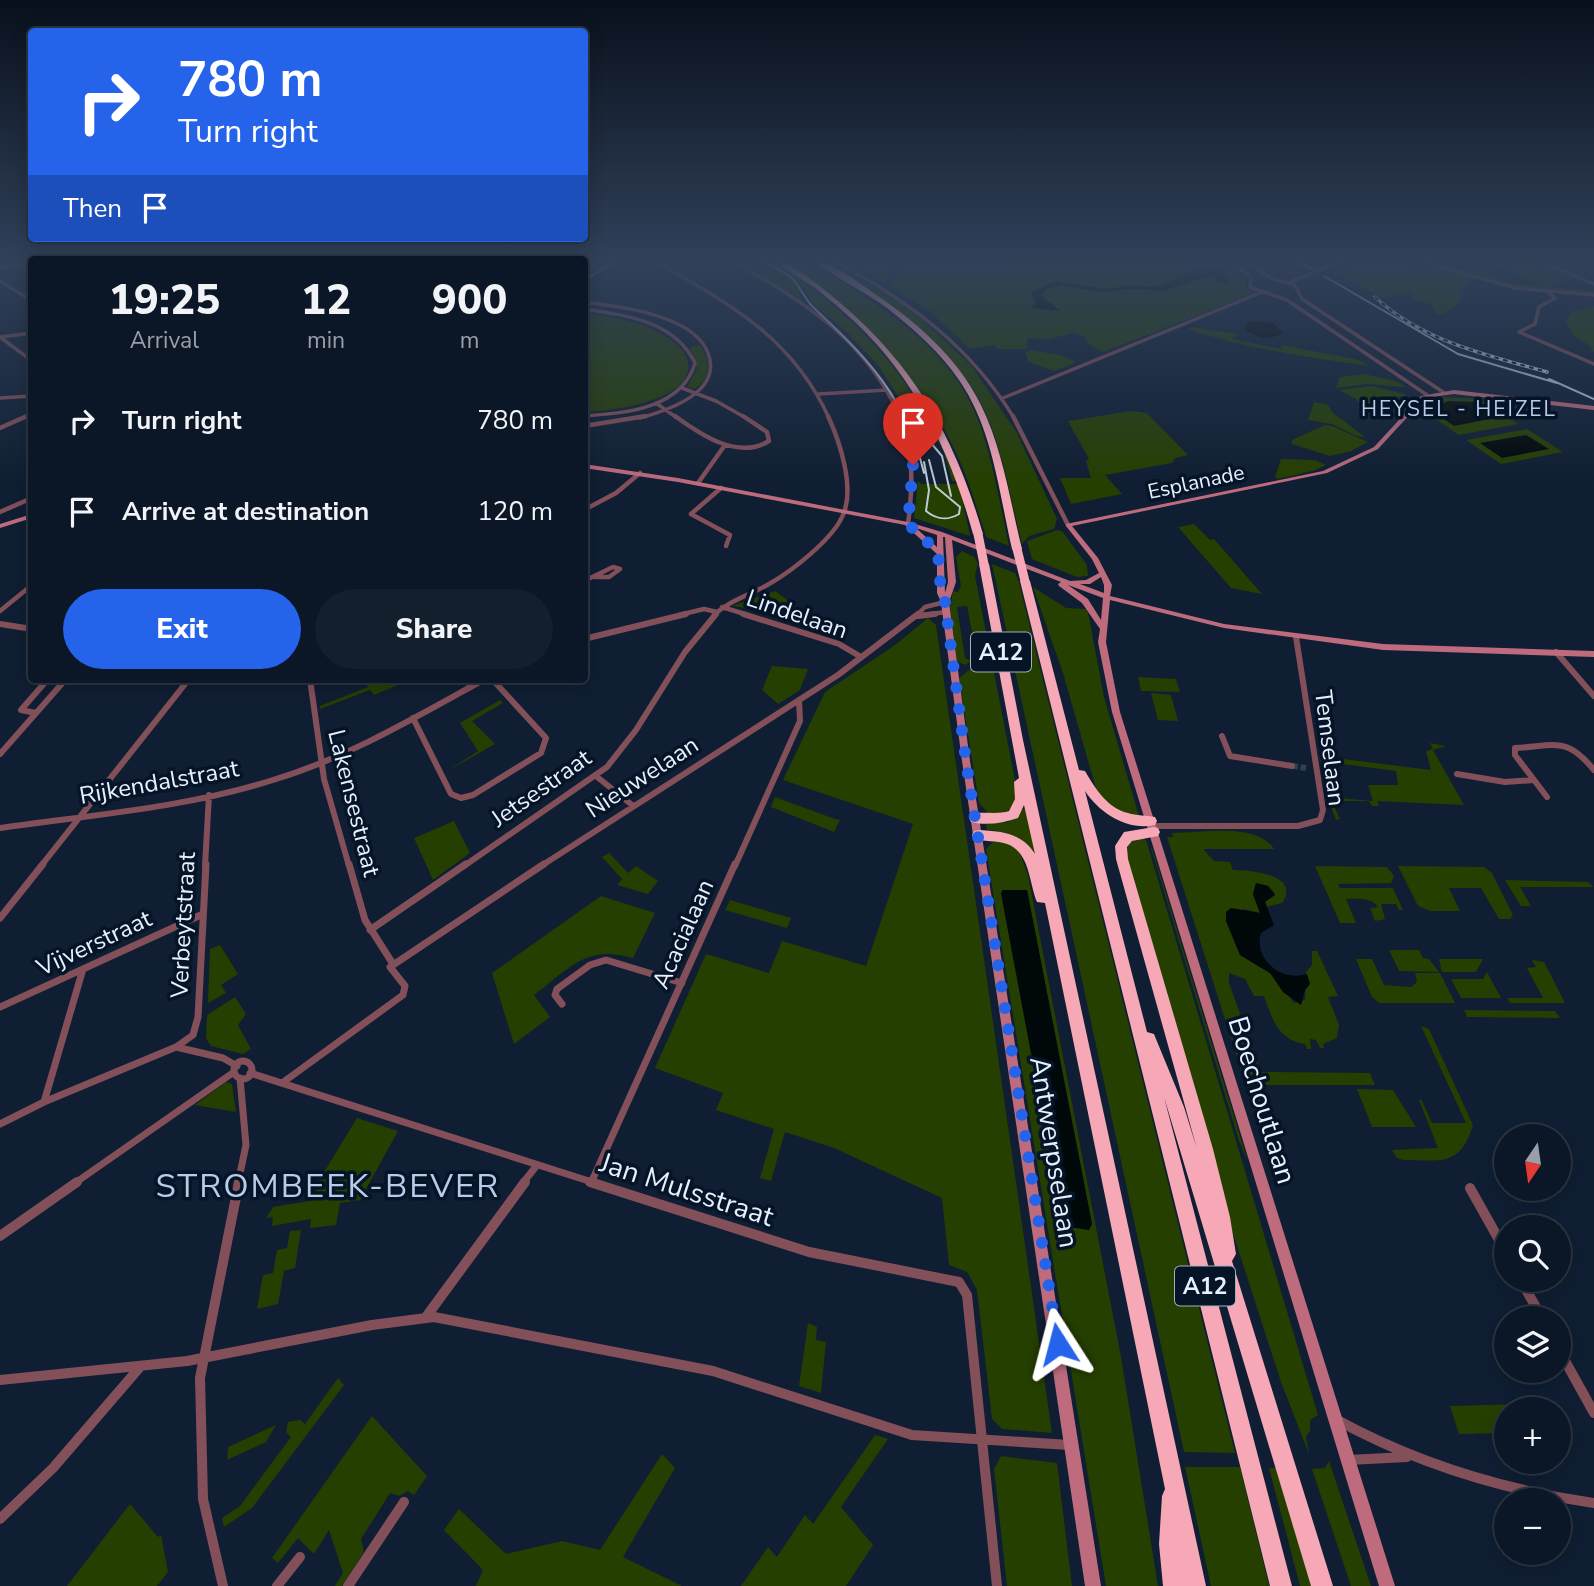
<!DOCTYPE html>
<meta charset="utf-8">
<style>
body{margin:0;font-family:"Nunito Sans",sans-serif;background:#141f2e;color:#f1f3f6;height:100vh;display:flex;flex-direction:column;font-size:26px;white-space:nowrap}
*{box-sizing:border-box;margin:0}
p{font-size:23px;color:#9a9fa7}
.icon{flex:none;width:38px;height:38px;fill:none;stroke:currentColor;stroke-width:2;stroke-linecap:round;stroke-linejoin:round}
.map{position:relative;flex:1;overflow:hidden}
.sheet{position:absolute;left:28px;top:256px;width:560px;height:427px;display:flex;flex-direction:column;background:#0b1626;border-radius:7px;box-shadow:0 4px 18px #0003,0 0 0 2px #2b3543}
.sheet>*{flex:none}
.hud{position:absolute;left:28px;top:28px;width:560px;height:214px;border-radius:7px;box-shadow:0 4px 18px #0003,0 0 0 2px #2b3543;background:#2563eb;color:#fff;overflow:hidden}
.needle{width:46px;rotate:193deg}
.buttons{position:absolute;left:1494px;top:1124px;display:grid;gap:14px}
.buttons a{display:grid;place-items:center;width:77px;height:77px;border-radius:50%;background:#0b1626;box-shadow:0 4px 18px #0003,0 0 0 2px #2b3543;font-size:35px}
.pin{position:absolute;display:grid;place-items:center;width:60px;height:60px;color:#fff;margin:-72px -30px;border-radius:50% 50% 50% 0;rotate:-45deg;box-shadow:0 0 7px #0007}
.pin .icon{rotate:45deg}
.me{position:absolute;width:77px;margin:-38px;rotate:351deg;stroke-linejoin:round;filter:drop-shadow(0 0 5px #0008)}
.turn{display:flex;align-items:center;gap:24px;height:147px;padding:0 35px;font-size:32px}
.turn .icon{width:91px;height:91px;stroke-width:2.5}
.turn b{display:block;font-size:49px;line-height:60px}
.then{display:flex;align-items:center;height:66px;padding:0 35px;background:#0003;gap:14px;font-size:26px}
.eta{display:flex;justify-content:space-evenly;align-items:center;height:119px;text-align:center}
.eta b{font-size:42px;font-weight:800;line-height:49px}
.button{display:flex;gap:14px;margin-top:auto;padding:14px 35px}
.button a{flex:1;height:80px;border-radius:42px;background:#2563eb;color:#fff;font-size:28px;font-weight:800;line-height:80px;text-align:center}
.button a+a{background:#141f2e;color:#f1f3f6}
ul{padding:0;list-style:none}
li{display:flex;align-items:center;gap:21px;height:91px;padding:0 35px}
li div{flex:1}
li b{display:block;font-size:26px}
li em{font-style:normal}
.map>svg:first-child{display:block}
</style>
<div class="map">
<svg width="1594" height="1586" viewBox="0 0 1594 1586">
<rect width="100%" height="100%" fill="#0f1e32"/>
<path fill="#253f00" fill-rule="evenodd" d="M737,262L780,271L795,282L803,300Z
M786,262C821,262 838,279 866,298C980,374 983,419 1009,546L986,537C984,527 978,514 975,502C944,398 872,324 786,262Z
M821,262L838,266L836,268L904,303L971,365L1017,433L1057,519L1054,529L1029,536L1022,544C1010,497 1002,444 980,401C953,347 872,292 821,262Z
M842,262H891L887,281L884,283Z
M900,262H1222L1246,279L1245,284L1252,294L1103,352L1091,346L1084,336L1073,333L1049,339L1027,338V349H998L995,345L970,349L926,308L889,286L895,281Z
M1361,262H1402L1427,270L1436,266L1476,277L1458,292L1463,294L1461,301L1444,314H1436L1431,304L1413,300L1412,293L1383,298L1333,272Z
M1489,262H1531L1573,279L1547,287L1594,291V294L1514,286L1460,270L1485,264L1488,273L1514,283L1546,287Z
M777,266C797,273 814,289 830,303C897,360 922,402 958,481H952L942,446L914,421L878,365L845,330L814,305L802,285Z
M1594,306V352L1590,350L1593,348L1573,335L1566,322L1571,312Z
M585,313C610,317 636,320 658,332C670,338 685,348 688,362C694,402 609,411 585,412Z
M1191,327L1238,334L1232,339L1281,349L1282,345L1359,360L1369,366C1309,357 1246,349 1188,329Z
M700,345C711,361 712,380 694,389L687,387L697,369L690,348Z
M1030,350L1060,355L1077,362L1054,371L1029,362L1025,353Z
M1364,374L1396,381L1406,387L1367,384L1336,388L1340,377Z
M1372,386L1408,395L1361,405L1355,398L1339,390Z
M1442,397L1480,399L1518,424L1459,435L1422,410L1432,400Z
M1314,402L1328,405L1332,412L1365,437L1357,436L1332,424L1308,420Z
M1131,411L1147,413L1188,455L1175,458L1172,463L1105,475L1122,494L1071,504L1060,478H1091L1086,461L1089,459L1068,421Z
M1325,425L1332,426L1368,442L1351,451L1330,456L1292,444V440Z
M1527,429L1563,452L1501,464L1466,440Z
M1281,459L1315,460L1326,465L1313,471L1278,479L1275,477Z
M918,481L922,484H959L970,536L914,518Z
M1194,524L1210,540L1214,539L1262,594L1231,588L1178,527Z
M1057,530L1062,531L1087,565L1088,576L1077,577L1032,559L1027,541Z
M962,551L974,557L978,563L975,576L1017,790C1018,810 1005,815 988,813L979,803L959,678L978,663L967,606L957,607L965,658L971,661L965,665L957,661L950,608L953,591L958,592L961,586L956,557Z
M992,564L1015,573L1018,579L1235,1453L1184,1452Z
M1033,587L1066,608L1085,609L1088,612L1104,697L1139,816L1117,812L1097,792L1063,673Z
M775,591L841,639L752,609L732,606Z
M928,618L936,625L1052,1433L1002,1429L992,1419L977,1290L967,1272L949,1265L942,1198L834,1148L785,1132L771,1181L760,1178L774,1129L716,1110L723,1093L655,1068L706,954L769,973L782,941L866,966L913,824L783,780L825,692L895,645Z
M772,666L808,669L800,690L778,704L762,690Z
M1138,677L1176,679L1180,692L1141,691Z
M362,679H395L400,684L374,695L370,690L320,709V706L368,687Z
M1151,693L1171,695L1178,721L1158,720Z
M500,700L503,703L472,721L495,744L449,770L478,751L460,723Z
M1430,743L1446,746L1433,750L1464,805L1377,801L1379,806H1372L1369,801H1338L1340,806H1334L1340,819L1336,820L1327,797L1373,801L1368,785H1398L1396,771L1320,761L1319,756L1431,770L1426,751L1433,749Z
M775,797L835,819L840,820L834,832L771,807Z
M1023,809H1025L1040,862C1025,840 1013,831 987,830L986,824L1008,822Z
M454,821L470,853L433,880L414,838Z
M1172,833C1202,833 1256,822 1274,849H1203L1214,861L1230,862L1233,870C1249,870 1302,874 1282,903L1266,907L1265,901L1275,893L1268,886L1256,883L1253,894L1260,913L1244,909L1226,921L1240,955L1273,975L1294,1003L1305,1000L1306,972L1312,965V951H1317L1338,996L1328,997L1339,1025L1337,1038L1323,1044L1324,1048H1320L1316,1040L1310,1039L1311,1049H1307L1305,1044C1278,1040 1272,1019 1264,996H1254L1245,979L1229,973V983L1261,1072L1370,1073L1375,1085H1255L1274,1145H1265L1167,837H1173Z
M1141,838L1146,840L1318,1415L1310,1420V1431L1306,1436L1309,1454L1281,1382L1228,1218L1127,858L1128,843Z
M1002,840L1018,848L1028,875L1121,1357L1158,1586H1106L986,849L993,842ZM1003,890H1027L1092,1224L1068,1227L1062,1218L1001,893Z
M1151,848H1152L1248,1162L1239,1141Z
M609,853L628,873L636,866L658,881L648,894L617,885L622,879L602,857Z
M1315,866L1387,867L1394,876L1391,883L1338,884L1340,888H1393L1403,910H1399L1396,904H1381L1385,919L1375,921L1370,908L1378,907C1371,897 1358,899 1346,899L1356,923H1340Z
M1398,866L1484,867L1492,873L1513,915L1510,919H1499L1481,888H1449L1460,911H1431L1418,906Z
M1505,880L1588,882L1594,887H1520L1531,906H1521Z
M601,896L655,913L633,958C586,944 570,968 534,995L550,1017L514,1044L492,973Z
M730,900L791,918L787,928L725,910Z
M220,945L238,974L221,985L226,993L208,1003L210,949Z
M1389,950H1419L1423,958L1429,959L1439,972L1399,971Z
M1356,959H1372L1384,985L1411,987L1417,982L1415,973H1440L1455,1003H1379L1372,997Z
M1439,959H1483L1476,972H1442Z
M1532,960L1544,962L1565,1003H1510L1507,998H1543L1527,968L1536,967Z
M1487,972L1501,998H1461L1451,979H1483Z
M235,997L246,1014L238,1025L251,1049L243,1054L211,1046L206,1038L207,1015Z
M1464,1010L1555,1011L1560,1018L1467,1017Z
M1421,1026L1429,1029L1473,1125C1460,1168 1440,1160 1403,1160L1397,1158L1392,1150L1438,1148L1419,1100L1421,1099L1432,1123H1466Z
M226,1082L232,1084L236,1112L195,1105Z
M1357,1089L1393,1090L1416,1127H1372Z
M357,1118L398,1131L360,1200L340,1203L336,1225L310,1228L311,1219L272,1226L273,1217L266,1218L273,1207L315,1200L318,1182Z
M301,1230L295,1268L284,1271L278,1304L257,1309L263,1275L273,1273L277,1250L287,1248L290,1231Z
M808,1323L817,1327L816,1340L826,1342L821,1393L799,1386Z
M338,1378L344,1385L252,1508L224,1527L222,1518L240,1506L291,1437L286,1432L288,1422L300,1420L305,1424Z
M1520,1404L1522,1409H1507V1433L1459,1434L1450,1406Z
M372,1416L427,1476L414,1495L408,1491L399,1496L390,1493L361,1539L364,1552L342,1586H335L343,1573L329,1530L314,1554L298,1538L278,1563L272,1558Z
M276,1425L266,1442L227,1460L228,1447Z
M875,1435L888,1439L841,1507L873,1545L846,1586H741L768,1547L777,1557L805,1515L813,1524Z
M662,1454L675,1468L623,1557L682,1586H476L483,1570L444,1530L459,1509L506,1554L562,1541L600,1550Z
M1001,1456L1057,1463L1072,1586H1007L994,1469Z
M1329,1461L1371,1586H1351L1312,1469L1325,1468Z
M1185,1467H1240L1269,1586H1211Z
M1269,1468H1277L1313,1586H1300Z
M130,1504L158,1537L161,1535L168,1572L157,1586H67Z"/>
<path fill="#000809" d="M1210,265L1219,268L1229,283H1220L1211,276L1162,291L1132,289L1103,292L1062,286L1047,289L1040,295L1061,311L1030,308L1036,303L1031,292L1056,281L1107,289L1131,285L1154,287Z
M1249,321L1273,323L1283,333C1271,341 1254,338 1244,328Z
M1448,401L1476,402L1500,417L1454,426L1431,410Z
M1526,435L1549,449L1502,458L1480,443Z
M1256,883L1268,886L1275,895L1265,902L1274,925L1261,933C1253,960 1282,982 1307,974L1310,984L1305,990L1301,1005L1283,992L1270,973L1240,955L1226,921V912L1231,908L1260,913L1253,894Z
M1003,890H1027L1092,1224L1089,1230L1068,1227L1062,1218L1001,893Z"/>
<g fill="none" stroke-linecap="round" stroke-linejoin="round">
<path stroke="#2f3e51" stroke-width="6" stroke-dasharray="6 2.5" stroke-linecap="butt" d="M1292,766L1306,768"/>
<path stroke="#83505a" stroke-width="3.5" d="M656,262C730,304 792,337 829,418
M733,262C801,298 870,344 900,418
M836,262C909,301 971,347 1014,418
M1230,262L1251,277L1250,287L1287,300L1427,395
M1246,262L1271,278L1295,285L1302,299L1443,392
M1423,262L1516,288L1594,295
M1540,262L1594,284
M0,267L32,265
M0,281L32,301
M1290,282L1341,262
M584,302C615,306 649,310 678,324C690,330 703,340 708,353C723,392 669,410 640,418
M584,309C627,316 674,320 695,363C682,409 625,413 584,416
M1519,332L1594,364
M1519,332L1535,324L1539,307L1555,298L1549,293
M0,337L32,361
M0,337L32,333
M682,388L716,401L746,418
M819,394L887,390
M0,398L32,396
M1003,398L1262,292
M656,403L677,418
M23,418L32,414"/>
<path stroke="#83505a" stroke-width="4.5" d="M675,416C701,435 738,460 769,441L767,432L743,416
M899,416C914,453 913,485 908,524
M1013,416L1068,525
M584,426L646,416
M0,428L27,416
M698,483L725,445
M721,488L691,514L730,535L726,546
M584,510L616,493L640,473
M0,512L32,498
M584,581L613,567L620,569L609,577H595
M722,607L748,615
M0,611L32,585
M679,615L704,609L717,612
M714,615C730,600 750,595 769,584C792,571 833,539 843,515C855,488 840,442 828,416
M917,615L925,607L945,602
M923,615L946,612"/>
<path stroke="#83505a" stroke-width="6" d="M743,614L839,644L861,657
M918,616L935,614
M0,624L32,629
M584,639L686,614
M1556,652L1594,696
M310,679L324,779L349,866
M310,683L321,679
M36,713L21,710L48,679
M413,718L451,794L461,798L473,795L541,753L546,738L492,679
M1222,736L1230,756L1292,766
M0,754L66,679
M1457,774L1505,782L1534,780
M596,776L632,805
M1547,797L1515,755V748C1556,746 1566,736 1594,770
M1152,826H1298L1320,820L1323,810L1296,637
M0,828C91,815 185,808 273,780C349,757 416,717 485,679
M41,866L189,679
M205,866L209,795
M464,866L607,767L636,730L685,652L716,614
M541,866L838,675L918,614
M735,866L800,721L799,700"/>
<path stroke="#83505a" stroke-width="7" d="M349,864L365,920L393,964
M0,918L43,864
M370,930L466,864
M562,1004L555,995L557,989L590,965L606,960L682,983
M0,1007L203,914
M176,1047L193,1035L198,1017L206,864
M234 1070a9 9 0 1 1 18 0a9 9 0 1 1-18 0Z
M250,1073L595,1183
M282,1083L403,995L405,986L390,967L544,864
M44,1102L83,969
M0,1124L44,1102L176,1047L223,1058L237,1066
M75,1183L234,1072
M238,1183L246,1145L240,1078
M523,1183L537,1165
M591,1183L735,864"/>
<path stroke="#83505a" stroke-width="10" d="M590,1182L809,1252L959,1282L967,1295L997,1586
M1470,1188L1507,1254
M0,1236L77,1182
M1520,1279L1542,1318
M426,1317L525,1182
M1559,1350L1594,1413
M0,1380L187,1361L372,1325L434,1317L713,1371L912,1435L1069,1445
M1337,1420C1418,1464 1503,1490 1594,1503
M1348,1460L1407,1457
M0,1519L53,1468L140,1367
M223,1586L203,1499L200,1378L239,1182
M277,1586L300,1557
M348,1586L404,1502"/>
<path fill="#bd6b7d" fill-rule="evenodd" d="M611,262H616L584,282V279Z
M1454,390L1594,406V410L1454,394L1425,398L1378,449L1327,473L1072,526L1098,558L1112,585L1110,596L1224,624L1383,644L1594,651V657L1383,650L1224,628L1110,600L1106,642L1120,712L1395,1586H1379L1112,712L1098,642L1100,629L1082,603L1059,586L1058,584L1061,582L952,540L956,582L949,602L970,761L1101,1586H1085L962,761L941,602L937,593V554L905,525L678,482L584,468V464L678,478L908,522L942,532L1070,581L1086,580L1099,573L1092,559L1066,526V524L1323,471L1374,447L1421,396ZM916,528L937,535V547ZM943,537H945L948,582L945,593ZM1101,577L1104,585V593L1080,584H1090ZM1068,585L1103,598L1101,620L1088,599Z
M32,514V518L0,528V524Z"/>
<path fill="#f6a8b7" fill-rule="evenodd" d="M776,262C789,261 815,282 826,291C910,358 953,431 983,534L981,536L978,537L973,534C950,450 912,371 845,313C835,304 823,294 812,286C800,278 787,271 776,262Z
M815,262C830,261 858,282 871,291C915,321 957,356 981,405C1003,450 1010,501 1022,549L1020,551H1014L1012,549C999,493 993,429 959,380C940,352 914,329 887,308C864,291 837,279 815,262Z
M984,561L989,564L1023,740L1206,1586H1163L1159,1544L1162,1496L1165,1489L1045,903L1037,902C1029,883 1030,852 1007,844C996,840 984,842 974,839L972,835L974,831L978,830C1001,831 1022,833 1035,854L1024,805L1018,818C1003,823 987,826 971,822L969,818L971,814C983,811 997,815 1009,811L1015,799L1014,782L1019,778L979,564Z
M1025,578L1030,581L1079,770L1085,771C1095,788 1107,808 1128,813C1137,816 1146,815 1155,817L1157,821L1155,825C1128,831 1100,814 1085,791L1147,1032L1154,1034L1156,1039L1184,1107L1197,1149L1116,859L1115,846L1124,832L1154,827L1158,828L1160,832L1158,836L1132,841L1127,847L1128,859L1213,1149L1230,1217L1236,1254L1232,1261L1333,1586H1311L1164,1097L1292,1586H1270L1020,581Z"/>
<path stroke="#bfcad9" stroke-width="2" d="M760,262C773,267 788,272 797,284C802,291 805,299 812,306C868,359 905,395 924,473
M1298,262L1312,269
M1324,276L1458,354L1557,383
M1549,379L1594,399
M914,423L942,456L951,496
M924,462L929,490L926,511C937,520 947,521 959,514L960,507L936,487L929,460"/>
<defs>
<path id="rail" d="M1375,297C1422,341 1487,355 1547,372"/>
</defs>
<use href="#rail" stroke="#bfcad9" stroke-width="3.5"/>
<use href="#rail" stroke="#061428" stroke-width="2" stroke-dasharray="4.5" stroke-linecap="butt"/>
<path stroke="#f6a8b7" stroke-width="9" d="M978,534L984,564
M1017,549L1025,581"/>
</g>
<linearGradient id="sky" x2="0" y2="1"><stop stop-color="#08101c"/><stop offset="0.54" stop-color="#31415a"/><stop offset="1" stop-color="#31415a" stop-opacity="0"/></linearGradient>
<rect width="1594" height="484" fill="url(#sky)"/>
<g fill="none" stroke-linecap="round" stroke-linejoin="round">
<path stroke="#2563eb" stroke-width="12" stroke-dasharray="0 21.6" d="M913,465L908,524L938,552L941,593L945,602L966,761L1058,1344"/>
</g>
<g text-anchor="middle" stroke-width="7" stroke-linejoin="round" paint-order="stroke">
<g font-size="21" letter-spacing="2" fill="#b8cbe7" stroke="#061428">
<text x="1459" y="416">HEYSEL - HEIZEL</text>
</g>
<g font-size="21" fill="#e6f0fe" stroke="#061428">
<text transform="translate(1196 482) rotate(-12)" y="7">Esplanade</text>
</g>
<g fill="#061428" stroke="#a3aebe" stroke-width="2">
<rect x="971" y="632.5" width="60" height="39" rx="5"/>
<rect x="1175" y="1266.5" width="60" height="39" rx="5"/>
</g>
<g font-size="23" font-weight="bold" fill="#e6f0fe">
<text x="1001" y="660">A12</text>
<text x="1205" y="1294">A12</text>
</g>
<g font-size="24" fill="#e6f0fe" stroke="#061428">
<text transform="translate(797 614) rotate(19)" y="8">Lindelaan</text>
<text transform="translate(1330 748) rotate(83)" y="8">Temselaan</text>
<text transform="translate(642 777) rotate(-33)" y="8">Nieuwelaan</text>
<text transform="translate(159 782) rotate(-10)" y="8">Rijkendalstraat</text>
<text transform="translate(541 788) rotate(-35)" y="8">Jetsestraat</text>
<text transform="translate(354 803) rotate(76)" y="8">Lakensestraat</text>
<text transform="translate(183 925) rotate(-87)" y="8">Verbeytstraat</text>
<text transform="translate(683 934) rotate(-66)" y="8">Acacialaan</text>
<text transform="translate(94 943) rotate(-25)" y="8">Vijverstraat</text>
</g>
<g font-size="28" fill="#e6f0fe" stroke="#061428">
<text transform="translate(1263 1100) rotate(73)" y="10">Boechoutlaan</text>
<text transform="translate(1055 1152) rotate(81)" y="10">Antwerpselaan</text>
<text transform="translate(687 1189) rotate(18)" y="10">Jan Mulsstraat</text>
</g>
<g font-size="33" letter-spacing="2" fill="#b8cbe7" stroke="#061428">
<text x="328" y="1197">STROMBEEK-BEVER</text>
</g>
</g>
</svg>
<div class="buttons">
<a><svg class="needle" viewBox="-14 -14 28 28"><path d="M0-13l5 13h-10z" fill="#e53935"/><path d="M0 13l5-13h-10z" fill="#9a9fa7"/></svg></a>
<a><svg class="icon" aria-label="search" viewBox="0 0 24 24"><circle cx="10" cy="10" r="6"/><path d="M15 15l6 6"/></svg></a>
<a><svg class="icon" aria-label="layers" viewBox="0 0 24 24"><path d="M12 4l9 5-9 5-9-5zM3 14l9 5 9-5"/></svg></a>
<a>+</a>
<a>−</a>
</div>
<div class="pin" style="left:913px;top:465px;background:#d93025"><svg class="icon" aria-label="arrive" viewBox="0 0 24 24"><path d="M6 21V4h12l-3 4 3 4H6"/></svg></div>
<svg class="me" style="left:1058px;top:1344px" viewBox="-20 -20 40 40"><path d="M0-17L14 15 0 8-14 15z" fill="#2563eb" stroke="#fff" stroke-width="4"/></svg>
<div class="hud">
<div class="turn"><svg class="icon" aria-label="right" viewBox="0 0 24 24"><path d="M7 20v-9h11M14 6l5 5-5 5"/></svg><div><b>780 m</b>Turn right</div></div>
<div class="then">Then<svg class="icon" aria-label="arrive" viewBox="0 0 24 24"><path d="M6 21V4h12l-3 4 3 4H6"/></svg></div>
</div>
<section class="sheet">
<div class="eta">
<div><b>19:25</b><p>Arrival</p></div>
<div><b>12</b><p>min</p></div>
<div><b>900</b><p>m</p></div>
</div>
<ul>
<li><svg class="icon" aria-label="right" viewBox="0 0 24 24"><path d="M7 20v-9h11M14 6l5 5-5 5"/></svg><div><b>Turn right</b></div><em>780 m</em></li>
<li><svg class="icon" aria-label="arrive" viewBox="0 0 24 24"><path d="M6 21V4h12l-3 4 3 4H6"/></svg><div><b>Arrive at destination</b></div><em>120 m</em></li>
</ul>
<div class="button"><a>Exit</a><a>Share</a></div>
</section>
</div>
